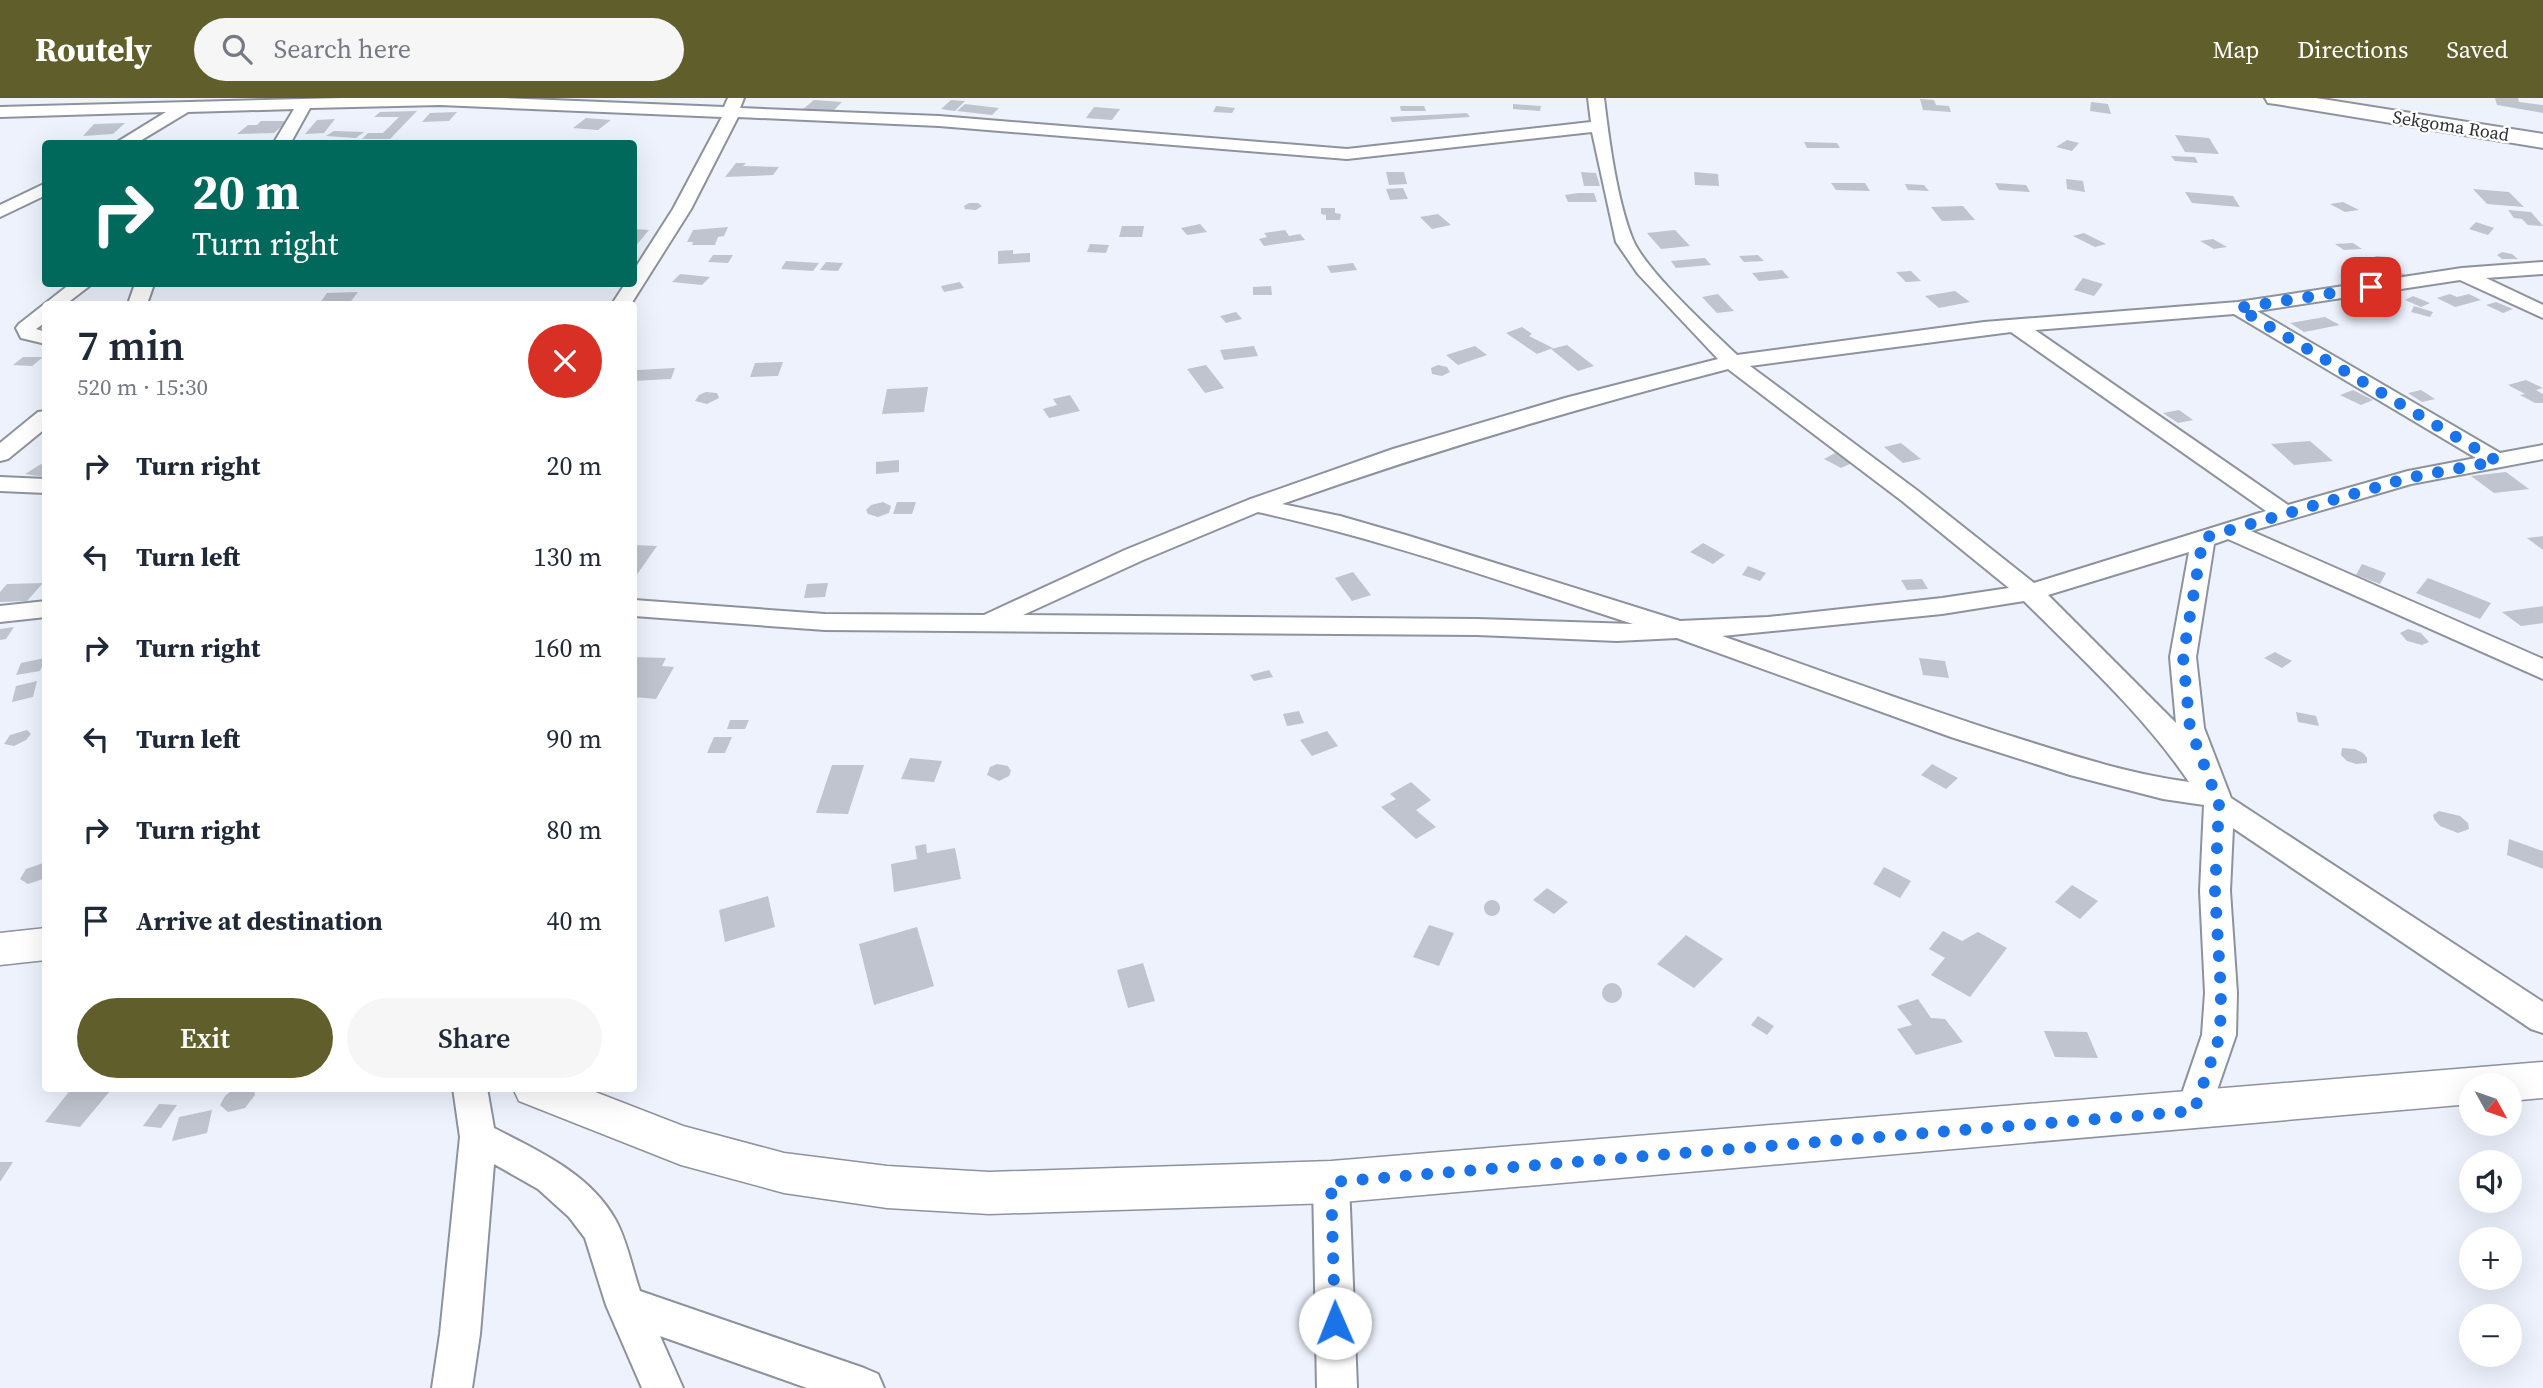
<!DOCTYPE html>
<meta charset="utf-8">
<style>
body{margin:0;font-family:"Source Serif 4",serif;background:#f6f6f7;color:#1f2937;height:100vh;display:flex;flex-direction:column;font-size:26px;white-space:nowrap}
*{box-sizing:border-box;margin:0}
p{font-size:23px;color:#747a83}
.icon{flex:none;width:38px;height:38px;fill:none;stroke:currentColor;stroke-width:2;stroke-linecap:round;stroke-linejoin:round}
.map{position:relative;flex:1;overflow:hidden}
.details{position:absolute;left:42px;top:203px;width:595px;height:791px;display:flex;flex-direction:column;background:#fff;border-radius:7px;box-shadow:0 7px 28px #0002}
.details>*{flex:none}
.hud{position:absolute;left:42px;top:42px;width:595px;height:147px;border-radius:7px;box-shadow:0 7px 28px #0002;background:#00695c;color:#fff;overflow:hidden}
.needle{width:46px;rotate:130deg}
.tools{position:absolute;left:2459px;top:975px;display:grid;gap:14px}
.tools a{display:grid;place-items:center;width:63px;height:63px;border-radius:50%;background:#fff;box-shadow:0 7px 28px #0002;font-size:35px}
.pin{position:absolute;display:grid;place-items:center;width:60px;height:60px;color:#fff;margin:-30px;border-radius:14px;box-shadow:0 4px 10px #0006}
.me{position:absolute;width:77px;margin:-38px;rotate:359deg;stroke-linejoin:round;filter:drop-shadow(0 0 5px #0008)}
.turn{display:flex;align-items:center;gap:24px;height:147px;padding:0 35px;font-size:32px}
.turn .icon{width:91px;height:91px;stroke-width:2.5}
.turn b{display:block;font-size:49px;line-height:60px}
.round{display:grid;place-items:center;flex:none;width:74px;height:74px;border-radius:37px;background:#f6f6f7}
.overview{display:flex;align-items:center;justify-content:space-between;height:119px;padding:0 35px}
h1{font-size:42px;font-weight:600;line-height:52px}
.button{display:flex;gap:14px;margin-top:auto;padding:14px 35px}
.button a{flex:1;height:80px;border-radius:42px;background:#605e2a;color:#fff;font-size:28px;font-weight:600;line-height:80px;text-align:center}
.button a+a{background:#f6f6f7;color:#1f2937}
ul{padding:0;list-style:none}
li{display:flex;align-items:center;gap:21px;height:91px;padding:0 35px}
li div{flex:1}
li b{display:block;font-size:26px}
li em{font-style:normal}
header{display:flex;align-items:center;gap:42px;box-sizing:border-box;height:98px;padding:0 35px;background:#605e2a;color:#fff}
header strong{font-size:33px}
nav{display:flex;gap:38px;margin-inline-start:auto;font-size:24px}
.search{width:490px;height:63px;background:#f6f6f7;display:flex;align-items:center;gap:18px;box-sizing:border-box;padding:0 24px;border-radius:38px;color:#747a83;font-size:26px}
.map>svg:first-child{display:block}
</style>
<header>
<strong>Routely</strong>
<div class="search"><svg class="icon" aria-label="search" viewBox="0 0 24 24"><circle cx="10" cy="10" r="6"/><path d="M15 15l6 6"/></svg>Search here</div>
<nav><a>Map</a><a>Directions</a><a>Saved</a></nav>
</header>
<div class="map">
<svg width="2543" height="1290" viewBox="0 0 2543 1290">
<rect width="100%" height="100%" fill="#edf2fd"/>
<path fill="#bfc4ce" d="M2495,0H2518L2519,4L2543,7V15L2497,7Z
M1920,1L1934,2L1936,7L1949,8L1951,14L1923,12Z
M814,2L842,4L832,14L803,11Z
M951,2L965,3L955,13L941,11Z
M2091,4L2108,6L2111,16L2090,13Z
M965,6L999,10L992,17L957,13Z
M1513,6L1541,8L1540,13L1513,11Z
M1216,8L1235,10L1232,15L1213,14Z
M1400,8H1424L1426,13H1401Z
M1094,9L1120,11L1112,22L1086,20Z
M417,13L390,41H362L368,35H383L399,19H374L380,14Z
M457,14L449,23L422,24L430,15Z
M1467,15L1470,19L1392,24L1390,19Z
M586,20L611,22L598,32L573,30Z
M335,21L324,35L305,36L317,22Z
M261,23H288L274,35L237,36L248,27H257Z
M125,25L113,36L83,38L94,26Z
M334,33L364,34L356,40L326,38Z
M2175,37L2209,40L2219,56L2185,54Z
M2067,42L2079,45L2072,53L2056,49Z
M1804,44L1837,45L1840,50H1807Z
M2171,58L2195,59L2198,65L2175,63Z
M736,65H746L743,68L779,69L773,77L725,79Z
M1386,74H1404L1407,86L1389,87Z
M1581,74L1596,75L1600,88H1584Z
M1694,74L1718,76L1719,88L1695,87Z
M2066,81L2083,83L2085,94L2067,91Z
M1831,85H1865L1870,93L1836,92Z
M1995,85L2026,87L2030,94L1999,92Z
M1905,86L1924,87L1929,93L1908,92Z
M1403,90L1408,101L1390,102L1386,91Z
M2473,91L2509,94L2524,109L2487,106Z
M2185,94L2233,98L2240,109L2192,105Z
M1578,95H1594L1597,104H1568L1565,97Z
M2343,104L2359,112L2345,114L2330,106Z
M969,105H978L982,108L976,112L965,111L964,108Z
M1963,108L1975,122L1942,123L1931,109Z
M1321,110H1335V115L1341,116L1340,122H1326V117L1321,116Z
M2508,112L2531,114L2543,128L2528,127L2522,121L2514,120Z
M1438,116L1451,127L1432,131L1420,119Z
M2476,124L2494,130L2488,137L2469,131Z
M1200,126L1207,134L1187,137L1181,130Z
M1122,128H1144L1142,139H1119Z
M728,129L724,138L718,139L715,147H692L693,144H687L693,132Z
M634,131L649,132L634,150Z
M1285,132L1289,138L1300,136L1305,142L1264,148L1259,141L1267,139L1264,135Z
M1675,132L1690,148L1661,151L1647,135Z
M2084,135L2106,146L2095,149L2073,138Z
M2213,141L2227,149L2214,151L2200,143Z
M2353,145L2362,151L2344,152L2335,146Z
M1090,146L1109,147L1106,155L1087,154Z
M1013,152V156L1030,155V164L998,166V153Z
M2502,154L2512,156L2518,161H2502L2497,157Z
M713,157H733L728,165L708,164Z
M1758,157L1764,163L1744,164L1739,158Z
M2376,158L2388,159L2395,164L2380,165L2374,160Z
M1705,160L1711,167L1676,170L1671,163Z
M786,163L819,165L813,173L781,171Z
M826,164L843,165L838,173L820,172Z
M1353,165L1357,172L1331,175L1327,168Z
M2395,171L2407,178L2391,180L2379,173Z
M1782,172L1789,180L1759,183L1752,175Z
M1911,173L1921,183L1906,184L1896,174Z
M2363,175L2374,181L2351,185L2340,178Z
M680,176L710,179L702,187L672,184Z
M2083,180L2103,186L2094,198L2074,192Z
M960,184L964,190L944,194L941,188Z
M1271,188L1272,197H1253V189Z
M1955,193L1970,204L1939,210L1925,198Z
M358,194L349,206H319L327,195Z
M1718,196L1734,213L1717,215L1702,199Z
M2450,196L2457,199L2469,196L2481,202L2455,209L2437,200Z
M2413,198L2430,205L2421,209L2405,202Z
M2496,204L2513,211L2503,215L2486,207Z
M2414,208L2433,214L2430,219L2411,214Z
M1236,214L1242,221L1226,225L1220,218Z
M2325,219L2340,227L2304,234L2290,225Z
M1522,229L1532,236L1529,238L1553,250L1537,256L1506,235Z
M1567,247L1594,268L1578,273L1551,251Z
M1254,248L1258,258L1224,262L1220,252Z
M1475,248L1487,257L1458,267L1446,257Z
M23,259H43L32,268L13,267Z
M783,264L778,278L750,279L755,265Z
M1206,267L1224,290L1205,295L1187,271Z
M1438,267L1447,269L1450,274L1442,278L1432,276L1431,270Z
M675,270L671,281L634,283L637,272Z
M2526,282L2543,290L2536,292L2543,296V305H2535L2520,297L2525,296L2508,287Z
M928,289L924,314L882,316L887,291Z
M2353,292L2373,302L2361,307L2340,297Z
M2421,292L2435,301L2422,304L2408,295Z
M706,294L717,295L719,300L707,306L695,303L699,297Z
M1070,297L1080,313L1049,320L1043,311L1057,307L1053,301Z
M2179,312L2193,322L2178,325L2163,315Z
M2310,343L2333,363L2294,367L2271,346Z
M1901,345L1921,361L1903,365L1884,349Z
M1835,355L1852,365L1841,370L1824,361Z
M899,362V374L876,376V364Z
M46,363L44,379L25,376Z
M2506,374L2529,391L2494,395L2471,378Z
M883,404L891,408L889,415L878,419L868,416L866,412L871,407Z
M897,404H916L912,416H893Z
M2543,438V452L2527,440Z
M1703,445L1725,457L1713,466L1690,454Z
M634,447L657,448L636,478H634Z
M2362,466L2386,475L2380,486L2356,477Z
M1748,468L1766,475L1760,483L1742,477Z
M1353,474L1371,497L1352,503L1335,480Z
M2428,480L2491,505L2480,521L2416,495Z
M1922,481L1928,491L1907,492L1901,482Z
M43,485L27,503L0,504V494L7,486Z
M828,485L825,499L804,500L807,486Z
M2543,508V525L2521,528L2502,514Z
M14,529L6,541L0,542V531Z
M2408,531L2421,535L2429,544L2422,547L2407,543L2400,535Z
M2275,554L2292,563L2282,570L2264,560Z
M634,559L666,560L662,568L674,569L656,601L634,599Z
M45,560L40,573L16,577L21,565Z
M1919,560L1945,563L1949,580L1923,577Z
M1269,572L1273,579L1254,583L1250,577Z
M37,583L33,599L12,604L16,588Z
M1299,613L1304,625L1287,628L1283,616Z
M2296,614L2316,618L2319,628L2298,624Z
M730,622H749L745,631H727Z
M27,632L31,636L26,642L14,648L4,646L10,637Z
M1327,633L1338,648L1312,658L1300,642Z
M714,639H732L725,655H707Z
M2342,650L2355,651L2363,655L2367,660V665L2356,666L2347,663L2341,657Z
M910,660L942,663L934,684L901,681Z
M997,666L1008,668L1011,673L1009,678L999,683L987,677L990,669Z
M1932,666L1958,680L1946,691L1921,677Z
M832,667H864L848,716L816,715Z
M1411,684L1431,702L1416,712L1436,729L1416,741L1381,709L1396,701L1390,696Z
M2439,713L2460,718L2468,725L2469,731L2458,735L2440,728L2434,721L2433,717Z
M2509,741L2543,753V771L2507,757Z
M926,746L927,755L955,750L961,781L894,794L891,766L917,761L915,748Z
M46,764V780L28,786L20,781L26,771Z
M1884,769L1911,783L1900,800L1873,786Z
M2072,787L2098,803L2080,821L2055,804Z
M1547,790L1568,804L1554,816L1533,802Z
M768,798L775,829L725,844L719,812Z
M1484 810a8 8 0 1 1 16 0a8 8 0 1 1-16 0Z
M1429,827L1454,835L1439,868L1413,859Z
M917,829L934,888L874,907L859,846Z
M1943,833L1962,843L1978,834L2007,850L1970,899L1931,877L1945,860L1929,851Z
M1686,837L1723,861L1694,890L1657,866Z
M1143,865L1155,903L1128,910L1117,872Z
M1602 895a10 10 0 1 1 20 0a10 10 0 1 1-20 0Z
M1918,901L1931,920L1945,921L1963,944L1916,957L1897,931L1912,927L1897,908Z
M1758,918L1774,928L1767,937L1751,927Z
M2044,933L2087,934L2098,960L2055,959Z
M72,990L110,993L80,1029L45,1024Z
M235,990H254L255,997L245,1010L228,1014L220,1007L225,998Z
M159,1006L177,1007L161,1030L143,1028Z
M212,1012L207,1035L172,1043L179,1019Z
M0,1064H13L0,1084Z"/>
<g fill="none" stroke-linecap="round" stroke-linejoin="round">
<defs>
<path id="minor" d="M342,0H504L724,9L728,0H744L740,10L939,18L1347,51L1591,24L1588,0H1604C1609,42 1617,103 1633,142C1647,174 1710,231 1737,257L1984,224L2238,204L2462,170L2543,164V176L2486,180L2543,207V220L2460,182L2257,213L2500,355L2543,347V361L2411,386L2251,433L2543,561V581L2228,441L2214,446L2196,559L2204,630L2231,700L2543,904V935L2531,931L2233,730L2230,793L2237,895L2236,937L2206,1024L2194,1028L2182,1024L2176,1013L2202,937L2205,895L2200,793L2204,707L2163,701L2070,677L1951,639L1677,540L1617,543L1477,537L825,532L634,518V502L825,516L984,517L1125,452L1248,402L1393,351L1565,300L1718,261L1638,176L1616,144L1592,34L1347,61L939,28L738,19L691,111L631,206H612L625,186H634V172L673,111L722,19L440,7L310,10L290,46H273L294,11L188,14L135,46H114L166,14L0,19V9ZM2234,216L2476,360L2408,373L2288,407L2035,232ZM2011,234L2266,413L2034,485L1918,393L1750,268ZM1728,271L1902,403L2009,490L1942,500L1768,519L1680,523L1409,438L1340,418L1282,406C1429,354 1578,310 1728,271ZM1258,414C1386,442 1509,486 1633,526L1477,521L1023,517L1143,462ZM2189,454L2170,559L2176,625L2048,497ZM2024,503C2082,561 2143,616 2189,684C2129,676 2071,657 2014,639C1916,608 1819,572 1722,538L1942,516Z
M46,85V97L0,119V107Z
M70,186H92L66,206H46V224L36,231L46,234V246L21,240L16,230L19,226Z
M135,186H154L147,206H128Z
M46,313V330L8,361L0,363V345L38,314Z
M0,379L46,381V395L0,393Z
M46,503V519L0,524V508Z
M453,990H487L494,1030C538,1053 589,1075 615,1121C627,1142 632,1170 640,1193L864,1270L878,1276L884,1290H807L660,1238L683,1290H642L606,1207L585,1140L569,1119L538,1091L494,1066L480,1236L472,1290H432L440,1236L460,1039Z
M1331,1067L1344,1072L1349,1084L1357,1290H1317L1313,1084L1318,1072Z"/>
<path id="tertiary" d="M46,830V862L0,867V835Z
M2543,964V1000L2510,1003V987H2471V1006L1331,1105L989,1116L887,1110L784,1095L681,1067L519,1003L513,990H585L683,1028L784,1055L887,1068L989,1074L1331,1063Z"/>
<path id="trunk" d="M2265,0H2316L2543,36V50L2276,6L2268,5Z"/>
</defs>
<use href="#minor" stroke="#8d929c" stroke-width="4"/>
<use href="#tertiary" stroke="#8d929c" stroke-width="3"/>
<use href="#trunk" stroke="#8d929c" stroke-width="4"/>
<use href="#minor" fill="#fff" fill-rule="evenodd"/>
<use href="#tertiary" fill="#fff" fill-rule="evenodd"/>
<use href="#trunk" fill="#fff" fill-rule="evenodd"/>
</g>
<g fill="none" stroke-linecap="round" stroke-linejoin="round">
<path stroke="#1a73e8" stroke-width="12" stroke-dasharray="0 21.6" d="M1335,1225L1331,1084L2194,1013L2220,937L2221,895L2215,793L2219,706L2190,630L2183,559L2203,440L2408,380L2497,363L2238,210L2371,189"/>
</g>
<g text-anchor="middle" stroke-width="5" stroke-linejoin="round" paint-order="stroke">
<g font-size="18" fill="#2c2e33" stroke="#fff">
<text transform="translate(2451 28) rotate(9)" y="6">Sekgoma Road</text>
</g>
</g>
</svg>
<div class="tools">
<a><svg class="needle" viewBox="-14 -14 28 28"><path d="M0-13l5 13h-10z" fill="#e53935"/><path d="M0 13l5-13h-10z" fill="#747a83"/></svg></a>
<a><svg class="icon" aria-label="sound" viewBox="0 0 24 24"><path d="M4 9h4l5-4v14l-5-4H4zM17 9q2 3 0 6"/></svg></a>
<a>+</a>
<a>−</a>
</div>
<div class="pin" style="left:2371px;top:189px;background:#d93025"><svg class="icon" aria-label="arrive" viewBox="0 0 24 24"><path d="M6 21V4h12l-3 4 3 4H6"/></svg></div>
<svg class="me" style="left:1335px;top:1225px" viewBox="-20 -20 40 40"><circle r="19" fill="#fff"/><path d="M0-13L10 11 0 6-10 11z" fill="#1a73e8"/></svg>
<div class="hud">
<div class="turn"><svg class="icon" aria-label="right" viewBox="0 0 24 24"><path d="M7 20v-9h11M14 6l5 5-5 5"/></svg><div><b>20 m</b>Turn right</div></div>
</div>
<section class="details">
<div class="overview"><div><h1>7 min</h1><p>520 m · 15:30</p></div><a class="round" style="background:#d93025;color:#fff"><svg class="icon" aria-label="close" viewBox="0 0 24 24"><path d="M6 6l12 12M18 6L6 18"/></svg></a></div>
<ul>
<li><svg class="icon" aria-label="right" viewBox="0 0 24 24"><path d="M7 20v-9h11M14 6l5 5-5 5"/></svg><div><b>Turn right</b></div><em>20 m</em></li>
<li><svg class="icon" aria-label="left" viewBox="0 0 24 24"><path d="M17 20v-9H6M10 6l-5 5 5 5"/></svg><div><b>Turn left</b></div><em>130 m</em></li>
<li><svg class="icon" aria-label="right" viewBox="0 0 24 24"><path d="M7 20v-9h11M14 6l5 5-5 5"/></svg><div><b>Turn right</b></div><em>160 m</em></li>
<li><svg class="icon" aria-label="left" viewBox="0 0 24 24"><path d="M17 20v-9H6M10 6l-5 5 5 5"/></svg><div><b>Turn left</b></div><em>90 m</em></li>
<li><svg class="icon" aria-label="right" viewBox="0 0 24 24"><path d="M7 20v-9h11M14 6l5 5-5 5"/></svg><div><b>Turn right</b></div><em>80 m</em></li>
<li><svg class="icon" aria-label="arrive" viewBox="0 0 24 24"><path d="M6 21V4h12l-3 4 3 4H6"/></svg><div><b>Arrive at destination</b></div><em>40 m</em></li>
</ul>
<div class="button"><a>Exit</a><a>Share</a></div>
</section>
</div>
